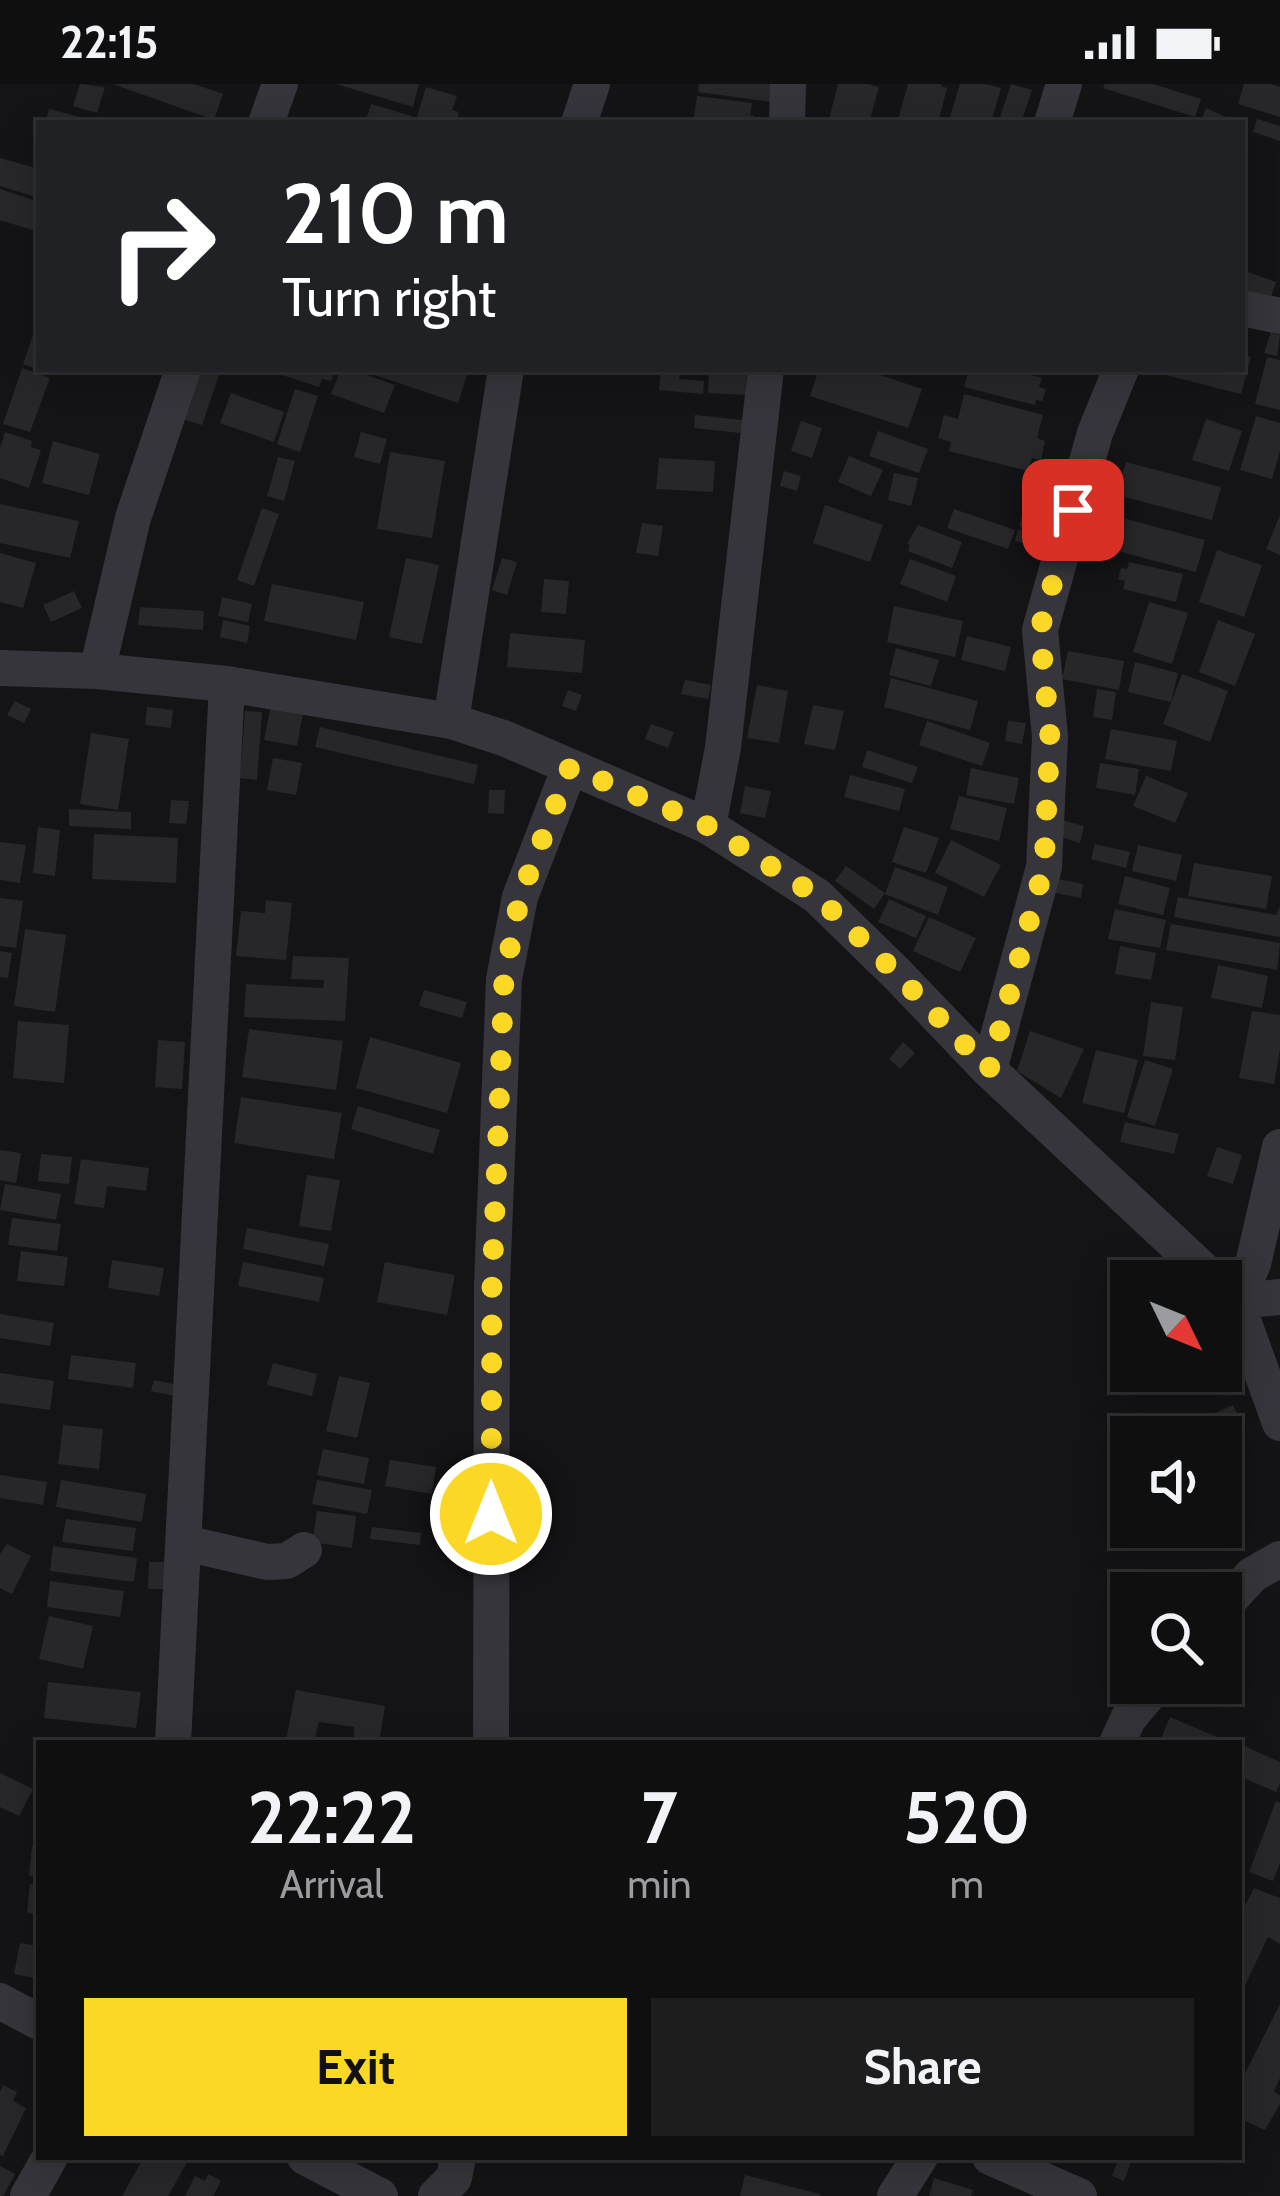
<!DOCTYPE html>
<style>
body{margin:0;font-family:Cabin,sans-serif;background:#1d1d1e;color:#f1f3f6;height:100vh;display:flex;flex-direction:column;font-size:45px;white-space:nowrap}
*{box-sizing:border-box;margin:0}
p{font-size:39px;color:#9b9c9f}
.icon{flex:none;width:66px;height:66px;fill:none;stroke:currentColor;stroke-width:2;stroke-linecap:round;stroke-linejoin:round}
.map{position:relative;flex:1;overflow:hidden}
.sheet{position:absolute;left:36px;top:1656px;width:1206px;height:420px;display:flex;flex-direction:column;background:#0f0f10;border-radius:0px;box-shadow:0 6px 30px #0003,0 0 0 3px #2f2f30}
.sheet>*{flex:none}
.banner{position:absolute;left:36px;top:36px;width:1209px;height:252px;border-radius:0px;box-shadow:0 6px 30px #0003,0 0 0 3px #2f2f30;background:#202124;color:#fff;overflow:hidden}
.needle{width:78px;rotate:133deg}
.buttons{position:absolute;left:1110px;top:1176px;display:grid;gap:24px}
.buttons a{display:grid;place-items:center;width:132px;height:132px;border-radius:0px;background:#0f0f10;box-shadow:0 6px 30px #0003,0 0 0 3px #2f2f30;font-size:60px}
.pin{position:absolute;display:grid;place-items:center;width:102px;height:102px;color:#fff;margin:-51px;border-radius:24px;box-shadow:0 6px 18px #0006}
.me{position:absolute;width:132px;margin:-66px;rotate:0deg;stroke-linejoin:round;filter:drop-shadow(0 0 9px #0008)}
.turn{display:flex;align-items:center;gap:42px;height:252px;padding:0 48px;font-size:54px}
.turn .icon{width:156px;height:156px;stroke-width:2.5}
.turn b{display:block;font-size:84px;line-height:102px}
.eta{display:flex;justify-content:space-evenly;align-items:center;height:204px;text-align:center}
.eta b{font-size:72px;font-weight:800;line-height:84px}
.cta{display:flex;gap:24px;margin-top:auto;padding:24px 48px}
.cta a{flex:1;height:138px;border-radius:0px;background:#fbd826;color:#111;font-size:48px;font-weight:800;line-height:138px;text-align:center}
.cta a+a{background:#1d1d1e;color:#f1f3f6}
.status{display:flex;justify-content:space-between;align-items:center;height:84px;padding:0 60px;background:#0f0f10;direction:ltr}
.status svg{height:33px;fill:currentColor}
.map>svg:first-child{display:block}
</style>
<div class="status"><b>22:15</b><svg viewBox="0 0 49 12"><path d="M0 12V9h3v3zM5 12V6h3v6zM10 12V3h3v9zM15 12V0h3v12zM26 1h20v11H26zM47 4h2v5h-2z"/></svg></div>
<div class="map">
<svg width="1280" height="2112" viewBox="0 0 1280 2112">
<rect width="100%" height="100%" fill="#141416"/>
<path fill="#27272a" d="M80,0L105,3L97,29L73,22Z
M113,0H194L223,10L214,36Z
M336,0H419L413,23Z
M699,0H773L771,18L698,8Z
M838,0H867L879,3L869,39H828Z
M908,0H941V2L947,4L938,39H897Z
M960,0H986L1001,4L991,39H948Z
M1011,0L1032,6L1021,39H998Z
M1105,0H1153L1201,15L1195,33L1103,4Z
M1244,0H1271L1280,3V33L1238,20Z
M426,3L457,12L452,26L459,28L456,39H415Z
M697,12L752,19L750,31L755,32L754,39H693Z
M371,20L412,32L410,39H365Z
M1206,24L1240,39H1200Z
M49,25L89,35L88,39H45Z
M1257,35L1280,42V57L1253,48Z
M0,74L39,85V114L0,102Z
M0,105L39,118V148L0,136Z
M1242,186L1276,198L1270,216L1242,206Z
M38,236H39V286L23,280Z
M1271,248L1280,251L1277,272L1264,269Z
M1242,271L1251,273L1241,310L1162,290L1163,285H1242Z
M1267,273L1280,276V326L1255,320Z
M22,284L50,294L30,348L3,340Z
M198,285L219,291L202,341L176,333Z
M263,285H329L335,287L331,297L322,295L319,303Z
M341,285H349L395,301L384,329L331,310Z
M450,285L467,291L458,319L360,286Z
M661,285H680L679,295L704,297L703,310L659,306Z
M709,285H747L745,311L708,309Z
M819,285H862L922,305L908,344L810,312Z
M969,285H1008L1042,294L1039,303L1046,305L1042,317L1036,316L1035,321L964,303Z
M295,305L318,312L300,368L277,360Z
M231,309L284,328L274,358L220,339Z
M964,310L1043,331L1037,354L1045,357L1041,376L1032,374L1028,387L949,367L951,358L938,354L944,331L958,335Z
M695,331L751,337L749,350L694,344Z
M1256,332L1280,339V367L1272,395L1240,386Z
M1206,335L1242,347L1229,387L1192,376Z
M801,337L822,344L812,374L791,367Z
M878,347L928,365L919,389L869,372Z
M5,348L32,357L31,363L41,366L29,404L0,394V364Z
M361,348L387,355L380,380L354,373Z
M53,357L100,370L89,411L42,399Z
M390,368L445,377L432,454L377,445Z
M849,372L883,386L871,412L838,398Z
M278,373L295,377L284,417L267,412Z
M659,374L715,377L713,408L656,405Z
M1126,378L1221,403L1212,436L1117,411Z
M784,387L801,392L797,407L780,402Z
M894,389L918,394L911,422L888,416Z
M0,420L79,437L70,474L0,459Z
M1025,420L1042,424L1036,447L1019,443Z
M825,421L883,441L870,478L813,459Z
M262,424L279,430L254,502L237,496Z
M954,425L1015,446L1008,465L947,444Z
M1111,431L1205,456L1196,488L1103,463Z
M1280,431V471L1266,465Z
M642,439L663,442L658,472L636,469Z
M918,441L962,458L952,484L908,467L910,461L907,460Z
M1018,445L1039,450L1036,462L1015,457Z
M1217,466L1262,481L1244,533L1199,518Z
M0,469L36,479L23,524L0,518Z
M406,474L439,481L422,560L389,553Z
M502,474L517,478L507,511L492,506Z
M910,475L956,492L947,518L900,500Z
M1129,478L1183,490L1176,518L1123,505L1125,497L1118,495L1121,484L1127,485Z
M544,495L569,497L566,530L541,528Z
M272,500L364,518L356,556L264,537Z
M74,507L82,524L51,538L43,521Z
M222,513L252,520L248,538L218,532Z
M1149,518L1188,529L1172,580L1133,568Z
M894,522L963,537L955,573L887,558Z
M140,523L204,527L203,546L138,541Z
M223,536L250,542L247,559L220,553Z
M1218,536L1255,550L1235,602L1199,588Z
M510,549L585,556L582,589L507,583Z
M967,552L1011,563L1005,587L961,576Z
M896,564L939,576L931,602L889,591Z
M1068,567L1124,577L1119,606L1062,595Z
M1135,578L1178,589L1171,618L1128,608Z
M1182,590L1228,607L1210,658L1163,640Z
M891,594L978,617L970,646L884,623Z
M685,596L711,601L708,615L681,610Z
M757,601L788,607L779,659L747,654Z
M1097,605L1116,608L1112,636L1093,633Z
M568,606L582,611L576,627L562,622Z
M15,617L31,625L24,639L7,631Z
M272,617L304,624L297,662L264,656Z
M813,621L844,627L835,666L804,660Z
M147,623L173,626L171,644L145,641Z
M245,627L262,628L257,696L240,694Z
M927,637L990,659L982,682L919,661Z
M1008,637L1026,639L1022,660L1005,657Z
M651,640L674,648L668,664L645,655Z
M320,643L478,681L474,700L315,663Z
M1111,645L1177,657L1171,687L1105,675Z
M91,649L129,655L118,726L80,720Z
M867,666L918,683L912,699L862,683Z
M273,674L302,679L296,711L267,706Z
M1100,679L1139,685L1135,711L1096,704Z
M971,684L1019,694L1014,720L966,711Z
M850,691L905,705L899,727L844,713Z
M1146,692L1188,709L1175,739L1133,722Z
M745,702L771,707L765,734L740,729Z
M489,706H505L504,730L488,729Z
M959,712L1007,724L999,757L950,745Z
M171,716L189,717L186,740L169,739Z
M69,725L131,728V745L69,742Z
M1062,736L1084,742L1080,759L1058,752Z
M38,743L60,746L55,792L33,789Z
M904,743L939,754L926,789L892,778Z
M94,750L178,754L176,799L92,795Z
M951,756L1001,781L984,813L935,789Z
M0,758L26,761L20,799L0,796Z
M1095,760L1130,768L1126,784L1091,775Z
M1138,761L1182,771L1176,797L1132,787Z
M1194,779L1272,792L1266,825L1188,812Z
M846,782L885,809L874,825L835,797Z
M895,783L948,803L938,831L885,810Z
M1125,792L1170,804L1163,831L1118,820Z
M1058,795L1083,800L1081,814L1055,809Z
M1178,813L1276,831L1280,822V853L1174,833Z
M0,814L23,817L16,864L0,862Z
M889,815L926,832L916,854L878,838Z
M266,816L292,819L286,876L236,872L241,827L265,829Z
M1115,825L1166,836L1160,864L1108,855Z
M929,833L976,854L960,888L913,867Z
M1171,840L1280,859L1277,886L1166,866Z
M25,845L66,851L55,928L14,922Z
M1120,862L1156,869L1151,896L1115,890Z
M0,867L12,869L8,894L0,893Z
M293,872L349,874L345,937L244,933L246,900L323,904L324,896L291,895Z
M1218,881L1268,892L1262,924L1211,914Z
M424,906L467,918L462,934L419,922Z
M1151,918L1183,923L1175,976L1143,972Z
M1252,927L1280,931V966L1274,1000L1239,994Z
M18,937L69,941L64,999L13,994Z
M249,945L343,957L336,1006L242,993Z
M1030,947L1084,965L1061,1014L1017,987Z
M370,953L461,979L447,1029L356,1004Z
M158,956L185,958L182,1005L155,1003Z
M903,958L915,969L900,985L889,975Z
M1096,966L1138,976L1124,1029L1082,1019Z
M1145,976L1173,985L1155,1042L1127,1033Z
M241,1013L342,1029L334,1075L234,1059Z
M358,1022L440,1046L433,1070L351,1045Z
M1125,1038L1179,1050L1174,1070L1120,1058Z
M1217,1063L1242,1071L1233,1100L1207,1092Z
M0,1066L21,1069L16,1099L0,1096Z
M41,1070L72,1073L69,1100L38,1097Z
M81,1075L149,1084L146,1107L107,1102L104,1124L74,1120Z
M307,1091L340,1096L331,1147L299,1142Z
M5,1100L61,1110L56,1136L0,1126Z
M12,1134L61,1140L57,1167L8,1161Z
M247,1144L329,1160L324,1182L243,1165Z
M21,1167L68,1173L64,1202L17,1197Z
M112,1176L164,1184L159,1212L108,1204Z
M243,1178L324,1194L319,1218L238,1202Z
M385,1178L455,1191L447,1231L377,1218Z
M0,1230L54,1239L50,1262L0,1254Z
M71,1271L136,1279L133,1304L68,1295Z
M273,1279L317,1290L312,1312L267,1301Z
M0,1289L54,1297L50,1326L0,1319Z
M339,1292L370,1299L357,1354L326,1347Z
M154,1296L177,1301L175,1312L151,1307Z
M1233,1321L1243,1344L1223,1354L1213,1330Z
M63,1341L103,1345L99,1385L58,1380Z
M323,1365L369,1374L364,1400L317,1391Z
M390,1376L436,1383L432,1410L385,1402Z
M0,1391L47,1398L43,1421L0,1414Z
M61,1396L146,1410L142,1438L56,1423Z
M317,1396L372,1406L367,1430L312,1420Z
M317,1427L356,1432L352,1464L312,1458Z
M66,1435L136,1444L133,1467L62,1458Z
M372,1443L421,1449L420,1461L370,1455Z
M7,1460L31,1472L12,1510L0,1504V1470Z
M53,1462L137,1474L134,1498L50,1487Z
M149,1478H166V1505H148Z
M50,1497L124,1507L120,1533L47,1523Z
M49,1532L93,1542L83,1585L39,1575Z
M48,1598L141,1608L136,1644L44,1634Z
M296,1606L385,1622L379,1659H354V1643L319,1638L314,1658L286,1656Z
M1170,1633L1231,1659H1172L1161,1654Z
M1242,1661L1280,1678V1699L1276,1708L1239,1692Z
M0,1689L33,1705L19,1732L0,1723Z
M1276,1717L1280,1719V1779L1273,1797L1249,1788Z
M32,1762L39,1763V1792H29Z
M30,1800H39V1830L27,1829Z
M1254,1804L1280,1814V1860L1268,1853L1239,1914V1833Z
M20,1859L39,1862V1895L14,1890Z
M1280,1920V1994L1274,2007L1280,2012V2020L1265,2046L1239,2034V1992L1243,1993Z
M3,2001L17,2008L13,2017L26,2024L3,2072L0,2071V2008Z
M144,2073H190L168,2112H122Z
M1119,2073H1133L1124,2097L1112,2092Z
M0,2082L15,2090L3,2112H0Z
M208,2090L221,2097L213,2112H185L195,2092L205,2097Z
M745,2091L820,2110V2112H740Z
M934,2094L973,2106L971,2112H929Z"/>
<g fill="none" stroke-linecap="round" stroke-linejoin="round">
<path stroke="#35353b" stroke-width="36" d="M266,39L280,0
M579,39L592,0
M787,39L788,0
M1052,39L1064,0
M1242,224L1280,232
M0,584L97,587L227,600L451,637L506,655L708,742L817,812L897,890L989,986L1215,1197
M97,587L133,434L183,285
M451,637L506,285
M708,742L723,664L766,285
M989,986L1044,783L1050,653L1040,546L1095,349L1121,285
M1280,1063L1253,1180L1236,1217L1280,1213
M1221,1203L1236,1217L1280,1339
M185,1459L267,1478L287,1477L304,1466
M1221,1525L1252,1491L1280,1475
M173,1659L227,600
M491,1659L492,1200L504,895L520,813L570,683
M1117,1659L1128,1635L1158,1599
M0,1917L39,1938
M305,2073L380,2112
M990,2073L1079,2112
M28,2112L50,2073
M436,2112L454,2094L458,2073
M895,2112L920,2073"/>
</g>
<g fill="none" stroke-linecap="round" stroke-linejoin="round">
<path stroke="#fbd826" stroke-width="21" stroke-dasharray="0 37.8" d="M491,1430L492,1200L504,895L520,813L570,683L708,742L817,812L897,890L989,986L1044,783L1050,653L1040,545L1073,426"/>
</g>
</svg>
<div class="buttons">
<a><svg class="needle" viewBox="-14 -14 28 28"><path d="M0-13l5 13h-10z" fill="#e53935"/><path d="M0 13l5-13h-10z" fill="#9b9c9f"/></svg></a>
<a><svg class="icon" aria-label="sound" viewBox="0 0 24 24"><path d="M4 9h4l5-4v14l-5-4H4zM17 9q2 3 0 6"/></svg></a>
<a><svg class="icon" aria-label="search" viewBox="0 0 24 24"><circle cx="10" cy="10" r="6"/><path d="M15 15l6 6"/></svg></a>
</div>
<div class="pin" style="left:1073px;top:426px;background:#d93025"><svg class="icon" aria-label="arrive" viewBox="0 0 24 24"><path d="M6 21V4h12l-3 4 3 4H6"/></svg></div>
<svg class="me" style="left:491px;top:1430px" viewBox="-20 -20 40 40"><circle r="17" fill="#fbd826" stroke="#fff" stroke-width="3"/><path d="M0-11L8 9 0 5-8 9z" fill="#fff"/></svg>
<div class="banner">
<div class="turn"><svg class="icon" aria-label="right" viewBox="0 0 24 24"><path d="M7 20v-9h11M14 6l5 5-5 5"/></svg><div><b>210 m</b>Turn right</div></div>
</div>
<section class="sheet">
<div class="eta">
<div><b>22:22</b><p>Arrival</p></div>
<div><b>7</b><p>min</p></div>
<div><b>520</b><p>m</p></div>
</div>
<div class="cta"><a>Exit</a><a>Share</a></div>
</section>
</div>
